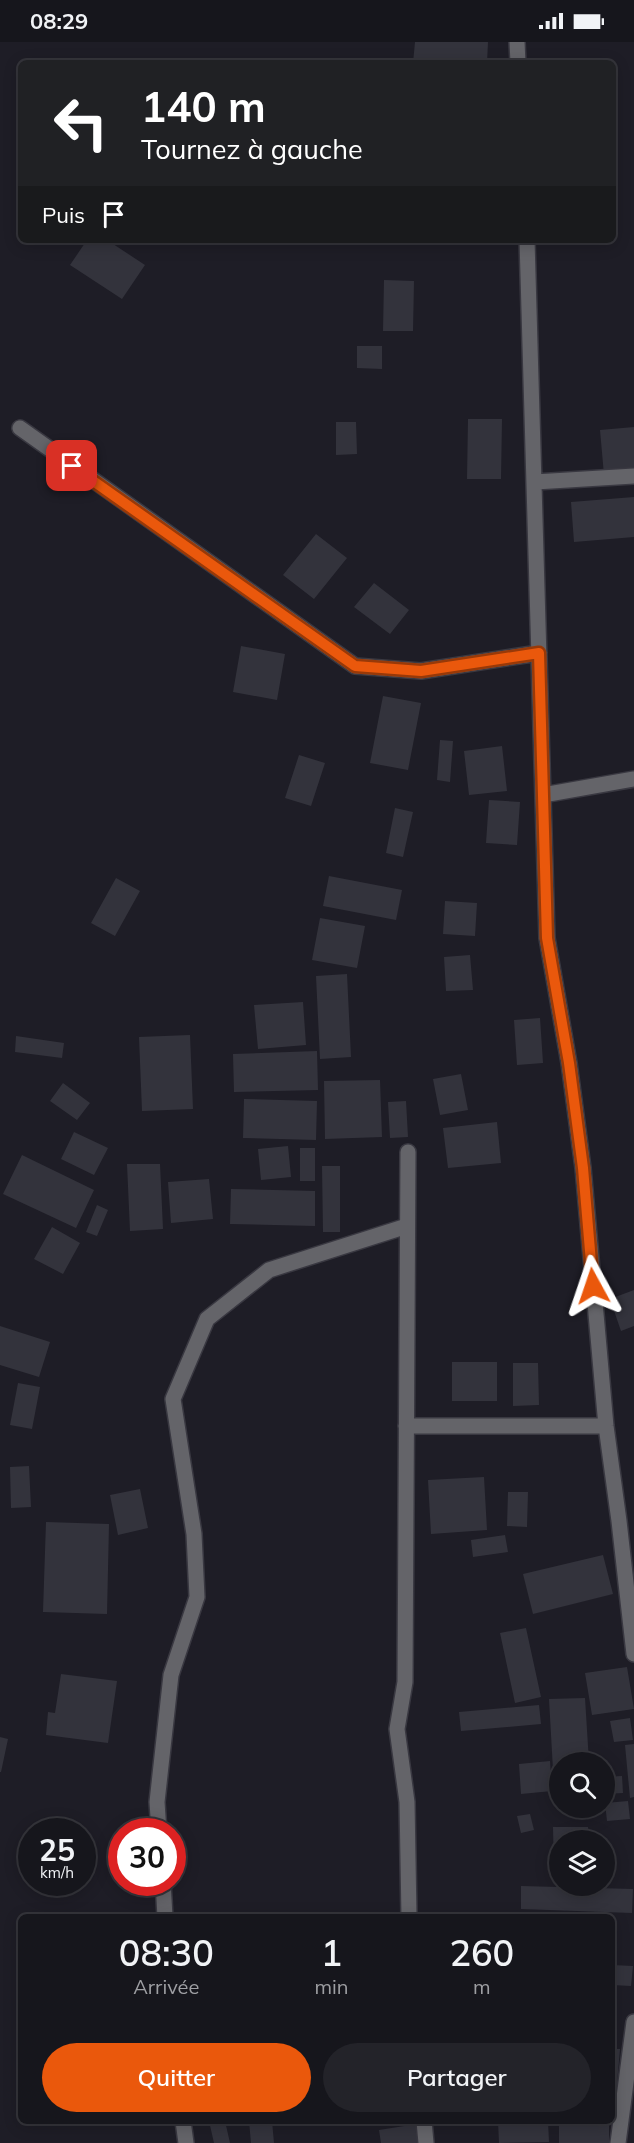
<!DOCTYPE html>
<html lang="fr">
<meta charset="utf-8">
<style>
body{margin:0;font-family:Mulish,sans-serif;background:#232329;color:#f1f3f6;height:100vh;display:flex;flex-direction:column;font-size:22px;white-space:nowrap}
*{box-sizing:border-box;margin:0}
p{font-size:20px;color:#9e9fa3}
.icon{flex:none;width:33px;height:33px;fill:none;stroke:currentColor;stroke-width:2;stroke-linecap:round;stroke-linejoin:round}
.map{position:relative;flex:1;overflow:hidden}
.sheet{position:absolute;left:18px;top:1872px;width:597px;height:210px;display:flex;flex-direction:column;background:#16161c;border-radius:9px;box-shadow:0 3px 15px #0003,0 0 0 2px #35353b}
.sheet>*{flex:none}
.hud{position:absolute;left:18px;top:18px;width:598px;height:183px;border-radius:9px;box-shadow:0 3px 15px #0003,0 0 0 2px #35353b;background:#202124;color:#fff;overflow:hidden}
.tools{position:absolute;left:549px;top:1710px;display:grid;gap:12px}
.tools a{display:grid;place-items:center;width:66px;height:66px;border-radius:50%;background:#16161c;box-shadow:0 3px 15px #0003,0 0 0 2px #35353b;font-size:30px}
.speed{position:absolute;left:18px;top:1776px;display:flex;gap:12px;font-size:30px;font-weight:700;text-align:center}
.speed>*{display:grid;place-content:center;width:78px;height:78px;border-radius:50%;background:#16161c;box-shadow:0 3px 15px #0003,0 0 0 2px #35353b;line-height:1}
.speed small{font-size:15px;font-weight:400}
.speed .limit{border:9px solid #d22;background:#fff;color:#111}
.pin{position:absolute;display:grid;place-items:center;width:51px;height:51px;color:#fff;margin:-26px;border-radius:12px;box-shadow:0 3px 9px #0006}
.me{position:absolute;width:66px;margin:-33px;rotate:355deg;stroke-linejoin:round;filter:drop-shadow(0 0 4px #0008)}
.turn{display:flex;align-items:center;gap:21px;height:126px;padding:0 24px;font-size:27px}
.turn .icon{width:78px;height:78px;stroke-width:2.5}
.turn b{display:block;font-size:42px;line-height:51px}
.then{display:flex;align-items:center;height:57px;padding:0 24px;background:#0003;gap:12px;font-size:22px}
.eta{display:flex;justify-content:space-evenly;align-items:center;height:102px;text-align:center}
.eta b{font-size:36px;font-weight:600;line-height:42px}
.action{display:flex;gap:12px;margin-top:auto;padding:12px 24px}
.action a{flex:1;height:69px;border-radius:36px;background:#ea580c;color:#fff;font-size:24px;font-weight:600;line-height:69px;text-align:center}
.action a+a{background:#232329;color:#f1f3f6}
.status{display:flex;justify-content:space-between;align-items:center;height:42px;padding:0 30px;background:#16161c;direction:ltr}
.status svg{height:16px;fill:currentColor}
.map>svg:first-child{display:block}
</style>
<div class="status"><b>08:29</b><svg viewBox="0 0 49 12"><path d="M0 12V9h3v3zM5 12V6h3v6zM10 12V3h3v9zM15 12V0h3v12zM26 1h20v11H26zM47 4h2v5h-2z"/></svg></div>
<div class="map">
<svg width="634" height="2101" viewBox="0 0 634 2101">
<rect width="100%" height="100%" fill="#1e1d26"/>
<path fill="#33333c" d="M415,0H488L487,21H413Z
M87,198H107L145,223L122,257L70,223Z
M384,238L414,239L413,289H383Z
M357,304H382V327L357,326Z
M468,377H502L501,437H467Z
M336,380H356L357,412L336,413Z
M634,385V431L604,433L600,388Z
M634,455V495L574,500L571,460Z
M316,492L347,516L314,557L283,533Z
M374,541L409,568L390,592L354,565Z
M241,604L285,612L277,658L233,650Z
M383,654L421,661L408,728L370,721Z
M440,698L453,699L450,740L437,738Z
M502,704L507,749L469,753L464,709Z
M299,713L325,721L311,764L285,756Z
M489,758L520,760L517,803L486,801Z
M395,766L413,770L403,815L386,811Z
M329,834L402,848L396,878L323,864Z
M116,836L140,849L115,894L91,881Z
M445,859L477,861L475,894L443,892Z
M320,876L365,884L357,926L312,918Z
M470,913L473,948L446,949L444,915Z
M347,932L351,1015L320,1017L316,934Z
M303,960L306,1003L258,1007L254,963Z
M540,976L543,1021L517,1023L514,978Z
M190,993L193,1067L142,1069L139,995Z
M16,994L64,1001L62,1016L15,1010Z
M317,1009L318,1048L234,1050L233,1012Z
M461,1032L468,1068L440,1073L433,1037Z
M380,1038L382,1095L325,1097L324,1039Z
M63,1041L90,1061L77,1078L50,1059Z
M244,1057L317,1059L316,1098L243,1096Z
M406,1059L408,1095L390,1096L388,1060Z
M497,1080L501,1121L448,1126L443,1086Z
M74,1090L108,1106L94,1133L61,1117Z
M288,1104L291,1135L261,1138L258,1107Z
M300,1106H315V1139H300Z
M22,1113L94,1148L76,1186L3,1152Z
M127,1122H160L163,1187L130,1189Z
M322,1124H340V1190H323Z
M209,1137L213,1177L171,1181L168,1140Z
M231,1147L315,1149V1184L230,1182Z
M97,1163L108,1168L97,1194L86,1190Z
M52,1185L80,1201L63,1232L34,1217Z
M634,1248V1284L621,1289L610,1257Z
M0,1284L50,1300L39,1335L0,1323Z
M452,1320H497V1359H452Z
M513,1321H538L539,1363L513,1364Z
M18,1341L40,1345L32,1387L10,1383Z
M29,1424L31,1465L11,1466L10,1425Z
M484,1435L487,1488L431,1492L428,1438Z
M140,1447L148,1486L118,1493L110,1453Z
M508,1450H528L527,1485L507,1484Z
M46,1480L109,1482L107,1572L43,1570Z
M505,1493L508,1510L473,1515L471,1498Z
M603,1513L613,1552L533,1572L523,1532Z
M526,1586L541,1655L515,1661L500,1591Z
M627,1625L634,1667L592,1673L585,1631Z
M61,1632L117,1639L108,1701L46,1693L48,1670L55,1671Z
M585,1656L589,1720H560V1728H553L549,1657Z
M539,1663L541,1682L461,1689L459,1670Z
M630,1676L633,1698L614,1700L610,1679Z
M0,1695L8,1697L1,1730H0Z
M634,1702V1755L630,1756L625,1703Z
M550,1719L552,1749L521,1752L519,1722Z
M622,1734L623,1751L604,1752V1735Z
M628,1759L630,1777L607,1779L605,1761Z
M530,1772L534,1788L521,1791L517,1774Z
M553,1785H588V1798H560V1828H554Z
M521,1844L633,1847L632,1871L521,1867Z
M612,1923L633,1924L631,1944L612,1943Z
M612,2007H620L616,2054H612Z
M209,2079H225L230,2101H214Z
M249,2079H272L274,2101H251Z
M498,2079H548L549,2100L499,2101Z
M559,2079H609V2101H559Z
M417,2082L420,2101H381L379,2088Z"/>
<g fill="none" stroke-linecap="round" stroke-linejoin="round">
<defs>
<path id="minor" d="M517,0L518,21
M527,198L547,896L569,1021L583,1126L606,1384L619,1479L634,1612
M20,386L355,624L421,629L539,611
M535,440L634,434
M543,753L634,737
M408,1110L405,1640L397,1687L407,1760L409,1875
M406,1384H606
M159,1790L157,1760L171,1633L197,1555L194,1492L173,1357L207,1277L269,1228L407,1184
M163,1840L165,1875
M183,2079L186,2101
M424,2079L426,2101
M618,2101L634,1980"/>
</defs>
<use href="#minor" stroke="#393841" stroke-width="18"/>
<use href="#minor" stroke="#646469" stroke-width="15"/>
</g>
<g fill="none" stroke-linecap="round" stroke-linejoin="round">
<defs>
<path id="route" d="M72,424L355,624L421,629L539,611L547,896L569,1021L583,1126L593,1244"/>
</defs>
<use href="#route" stroke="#983908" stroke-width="15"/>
<use href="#route" stroke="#ea580c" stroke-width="10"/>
</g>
</svg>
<div class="tools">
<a><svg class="icon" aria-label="search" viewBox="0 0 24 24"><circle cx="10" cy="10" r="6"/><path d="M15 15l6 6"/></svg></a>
<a><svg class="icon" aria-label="layers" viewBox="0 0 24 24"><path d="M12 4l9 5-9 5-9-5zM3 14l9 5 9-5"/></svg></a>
</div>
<div class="speed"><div>25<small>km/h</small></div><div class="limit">30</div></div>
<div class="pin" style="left:72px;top:424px;background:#d93025"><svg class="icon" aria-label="arrive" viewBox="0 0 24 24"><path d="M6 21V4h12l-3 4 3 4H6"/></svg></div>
<svg class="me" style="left:593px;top:1244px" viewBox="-20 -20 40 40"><path d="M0-17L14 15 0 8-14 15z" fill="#ea580c" stroke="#fff" stroke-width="4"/></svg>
<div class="hud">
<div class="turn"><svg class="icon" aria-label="left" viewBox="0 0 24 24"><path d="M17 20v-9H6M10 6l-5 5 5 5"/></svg><div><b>140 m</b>Tournez à gauche</div></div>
<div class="then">Puis<svg class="icon" aria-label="arrive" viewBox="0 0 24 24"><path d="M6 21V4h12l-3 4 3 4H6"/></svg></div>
</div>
<section class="sheet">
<div class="eta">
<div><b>08:30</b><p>Arrivée</p></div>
<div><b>1</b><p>min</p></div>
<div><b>260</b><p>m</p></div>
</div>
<div class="action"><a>Quitter</a><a>Partager</a></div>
</section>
</div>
